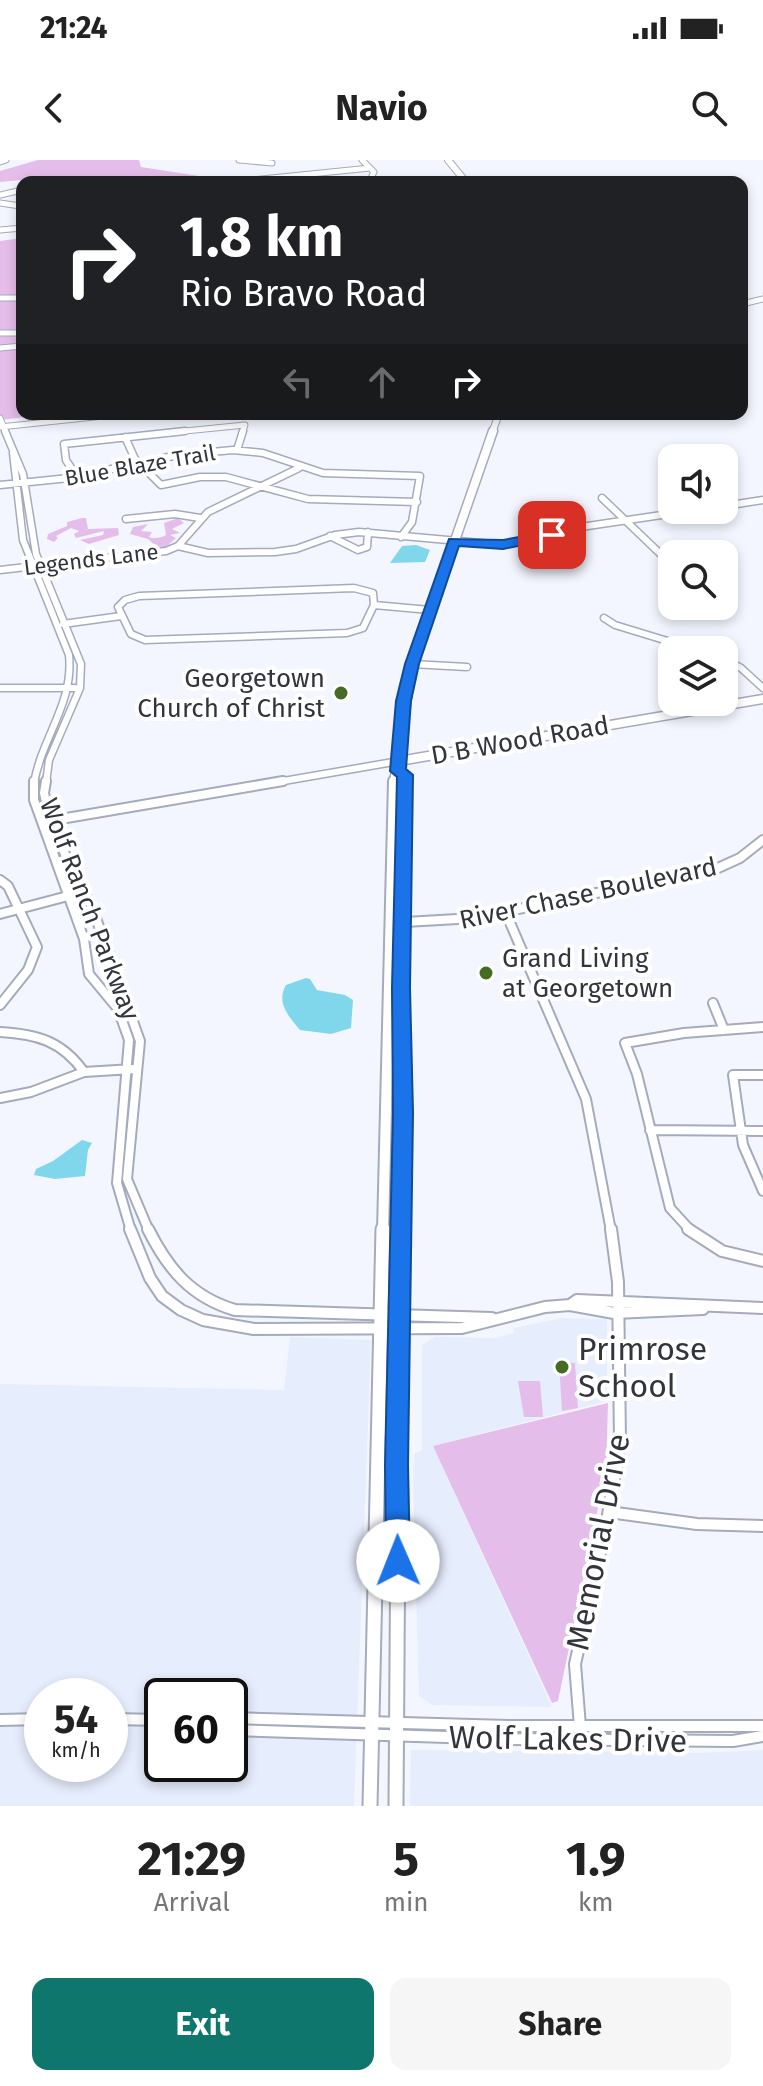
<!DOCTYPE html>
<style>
body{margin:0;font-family:"Fira Sans",sans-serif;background:#f6f6f6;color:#222;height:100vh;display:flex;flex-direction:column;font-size:30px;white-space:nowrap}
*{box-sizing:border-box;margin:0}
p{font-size:26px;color:#767676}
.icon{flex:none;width:44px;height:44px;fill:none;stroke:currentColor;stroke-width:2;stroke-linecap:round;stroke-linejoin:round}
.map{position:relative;height:1646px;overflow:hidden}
.drawer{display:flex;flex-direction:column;background:#fff;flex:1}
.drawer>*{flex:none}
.banner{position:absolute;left:16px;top:16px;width:732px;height:244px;border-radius:16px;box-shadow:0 4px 12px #0003;background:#202124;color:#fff;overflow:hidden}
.controls{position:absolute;left:658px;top:284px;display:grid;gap:16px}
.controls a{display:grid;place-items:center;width:80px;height:80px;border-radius:16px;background:#fff;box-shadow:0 4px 12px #0003;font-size:40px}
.speed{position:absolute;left:24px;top:1518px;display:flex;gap:16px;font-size:40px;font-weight:700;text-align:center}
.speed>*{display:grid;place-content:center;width:104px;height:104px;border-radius:50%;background:#fff;box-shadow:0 4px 12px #0003;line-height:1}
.speed small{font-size:20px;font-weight:400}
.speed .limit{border:4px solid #111;border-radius:12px;background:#fff;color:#111}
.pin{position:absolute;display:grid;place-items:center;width:68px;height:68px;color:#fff;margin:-34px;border-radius:16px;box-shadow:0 4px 12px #0006}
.me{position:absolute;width:88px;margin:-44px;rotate:359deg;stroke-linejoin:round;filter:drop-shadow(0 0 6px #0008)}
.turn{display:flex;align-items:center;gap:28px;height:168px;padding:0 32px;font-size:36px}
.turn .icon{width:104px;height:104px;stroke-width:2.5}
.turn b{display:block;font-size:56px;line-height:68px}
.lanes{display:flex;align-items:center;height:76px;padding:0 32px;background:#0003;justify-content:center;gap:40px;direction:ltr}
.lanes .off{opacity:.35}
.eta{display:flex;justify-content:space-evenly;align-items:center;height:136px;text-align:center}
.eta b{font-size:48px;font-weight:700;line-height:56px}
.primary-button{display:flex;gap:16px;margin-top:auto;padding:16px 32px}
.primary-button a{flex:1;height:92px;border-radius:16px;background:#0f766e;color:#fff;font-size:32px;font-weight:700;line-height:92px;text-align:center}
.primary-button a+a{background:#f6f6f6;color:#222}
.status{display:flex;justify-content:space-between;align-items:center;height:56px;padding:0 40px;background:#fff;direction:ltr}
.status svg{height:22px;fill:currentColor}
header{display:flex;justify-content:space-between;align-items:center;height:104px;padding:0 32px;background:#fff;font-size:36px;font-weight:700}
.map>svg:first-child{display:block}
</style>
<div class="status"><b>21:24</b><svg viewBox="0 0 49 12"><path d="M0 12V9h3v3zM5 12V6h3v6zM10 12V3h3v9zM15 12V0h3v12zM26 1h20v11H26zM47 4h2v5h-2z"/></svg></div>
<header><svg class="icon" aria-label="back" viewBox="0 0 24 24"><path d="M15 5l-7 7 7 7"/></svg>Navio<svg class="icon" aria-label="search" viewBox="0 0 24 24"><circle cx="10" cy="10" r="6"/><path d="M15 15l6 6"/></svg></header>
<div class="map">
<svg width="763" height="1646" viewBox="0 0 763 1646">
<rect width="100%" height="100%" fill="#f3f6fe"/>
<path fill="#e6edfc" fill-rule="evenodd" d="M561,1158L607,1159V1241L433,1286L552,1547L433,1545L419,1536L413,1319L414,1294L422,1290V1185L435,1177L496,1178L514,1173V1168Z
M290,1177L371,1180L354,1646H0V1224L284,1230ZM42,1536H110V1604H42ZM162,1536H230V1604H162Z
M411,1590L701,1593L763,1590V1646H410Z"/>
<path fill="#e5bdea" d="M38,0H139L141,7L212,18L214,22H100L43,18L0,22V11Z
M22,78V254H53L0,260V81Z
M82,358H86L88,369L118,368L119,375L89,384L80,380L103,375L104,371L76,378L74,374L79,371L71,368L56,376L58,378L54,382L47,379L48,374L67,366V362Z
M178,358L184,363L172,369L180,373L170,375L176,378L166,387H157L148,379L130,374L133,367L148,364L141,371L152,372L149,377C152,379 162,378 166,375L164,363Z
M559,1202L575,1203L578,1248L562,1251Z
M518,1221H540L543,1257H524Z
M608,1243L606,1309L558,1541L552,1543L433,1286Z"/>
<path fill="#80d7eb" d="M416,385L430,390L425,402L390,403L402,386Z
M306,818L310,819L317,830L345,835L353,840L351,868L331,874L300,870C288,856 276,842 286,825Z
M82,980L92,983L88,990L85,1016L55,1019L34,1015L36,1009L53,1001Z"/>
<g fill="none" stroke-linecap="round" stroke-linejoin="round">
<defs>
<path id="minor-far3" d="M239,0L272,3
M362,0L374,12L369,22
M0,2L6,0
M232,22L370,8
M0,35L22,30
M0,43L20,46
M0,70L22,68
M0,138H22
M742,144L763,139
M0,173H20
M0,188L22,186
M0,258L6,273
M0,267L122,254
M165,273L245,265L242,273"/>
<path id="minor-far2" d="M5,271L23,314L36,394L81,504L80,528L49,600L46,623
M125,277L135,299L161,325L200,317H226L308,339L417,342
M237,290L243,271
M13,293L23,380L69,495C74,543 42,577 34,623
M77,317L66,300L64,284L185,271
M0,325L69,318L178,295L233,290L263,293L323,313L420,316L412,362L401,377
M602,338L672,405
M724,346L763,340
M126,359L175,354L200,358
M330,376L358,390L367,387L368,372
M178,386L208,393L275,392L296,389L335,375L359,372L503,385L581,367L695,350
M0,410L166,391L178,386L208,352L299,308
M354,428L373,433L374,445L363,468L347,473L145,480L131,474L118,447L125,440L139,436Z
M374,445L430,450
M604,458L615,465L697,490
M63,464L121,456
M724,499L741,508L763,528
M412,504L467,507
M0,528H75
M272,623L399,601"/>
<path id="minor-far1" d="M34,621V640L84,779L89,814L118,849L129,880L117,1023L131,1071
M46,621L44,633L48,651L74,717L92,747L140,881L127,1019L149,1071
M49,661L283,621
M0,720L8,726L37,787L28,810L0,845
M505,751L586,939L611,1071
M0,754L83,732
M405,762L475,758L718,708L740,698L763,680
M713,843L724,870
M0,872C37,874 62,881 84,912
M763,915H733L743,985L763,1031
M0,938L31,932L84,912L133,909
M650,970L763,971
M691,1071L670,1048L637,914L625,883L684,873L763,867"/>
<path id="minor" d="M130,1069L150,1118L162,1136L181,1150L203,1160L254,1169L462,1168L545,1147L570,1145L577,1140L763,1148
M148,1069C168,1109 191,1137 235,1150L492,1158
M688,1069L722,1091L763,1101
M570,1145L614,1153L703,1149
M609,1352L697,1364L763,1366
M230,1558L508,1566H763
M110,1559L162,1560
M0,1560L42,1559
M230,1570L508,1579L733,1581L763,1576
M581,1579L575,1504L607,1361L620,1283L618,1122L611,1069"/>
<path id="major-far3" d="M448,0L466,22
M492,273L499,254"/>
<path id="major-far2" d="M399,601L763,539
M398,611L405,615V623
M394,623L412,504L493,271"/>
<path id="major-far1" d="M383,1071L394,621
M400,1071L405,621"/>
<path id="major" d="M370,1646L383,1069
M396,1646L400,1069"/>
</defs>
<use href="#minor-far3" stroke="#a4abbd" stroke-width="7"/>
<use href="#minor-far2" stroke="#a4abbd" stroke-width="9"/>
<use href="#minor-far1" stroke="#a4abbd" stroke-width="12"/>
<use href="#minor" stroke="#a4abbd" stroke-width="14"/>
<use href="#major-far3" stroke="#a4abbd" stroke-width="8"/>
<use href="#major-far2" stroke="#a4abbd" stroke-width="11"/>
<use href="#major-far1" stroke="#a4abbd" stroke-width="14"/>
<use href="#major" stroke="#a4abbd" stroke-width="17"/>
<use href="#minor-far3" stroke="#fff" stroke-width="5"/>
<use href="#minor-far2" stroke="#fff" stroke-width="6"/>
<use href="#minor-far1" stroke="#fff" stroke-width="8"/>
<use href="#minor" stroke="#fff" stroke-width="10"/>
<use href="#major-far3" stroke="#fff" stroke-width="6"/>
<use href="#major-far2" stroke="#fff" stroke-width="8"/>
<use href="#major-far1" stroke="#fff" stroke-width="10"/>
<use href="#major" stroke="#fff" stroke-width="13"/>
</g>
<path fill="#1a73e8" stroke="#114b97" stroke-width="2" d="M552,371L559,375L557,378L503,389L459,386L419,504L411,541L406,609L413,615L410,828L413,953L408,1305L410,1401L407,1408L398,1411L390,1408L386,1401L385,1305L393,953L392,828L397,617L390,611L396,541L405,504L449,379L503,380Z"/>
<g fill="#466b25" stroke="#fff" stroke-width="3">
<circle cx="341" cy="533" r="8"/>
<circle cx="486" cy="813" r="8"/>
<circle cx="562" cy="1207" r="8"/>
</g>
<g text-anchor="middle" stroke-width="8" stroke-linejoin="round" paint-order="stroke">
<g font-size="22" fill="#32353c" stroke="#fff">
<text transform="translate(140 305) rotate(-10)" y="8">Blue Blaze Trail</text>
<text transform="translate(91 399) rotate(-7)" y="8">Legends Lane</text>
</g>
<g font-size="26" fill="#32353c" stroke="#fff" text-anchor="end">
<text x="325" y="527">Georgetown<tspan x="325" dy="30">Church of Christ</tspan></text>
<text x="502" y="807" text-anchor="start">Grand Living<tspan x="502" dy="30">at Georgetown</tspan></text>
</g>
<g font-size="26" fill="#32353c" stroke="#fff">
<text transform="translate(520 580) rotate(-10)" y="9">D B Wood Road</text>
<text transform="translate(588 733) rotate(-12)" y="9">River Chase Boulevard</text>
<text transform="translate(90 749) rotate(69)" y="9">Wolf Ranch Parkway</text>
</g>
<g font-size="32" fill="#32353c" stroke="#fff" text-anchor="start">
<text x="578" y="1200">Primrose<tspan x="578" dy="37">School</tspan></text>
</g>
<g font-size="32" fill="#32353c" stroke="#fff">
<text transform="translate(598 1382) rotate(-79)" y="11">Memorial Drive</text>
<text transform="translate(568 1579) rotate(1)" y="11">Wolf Lakes Drive</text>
</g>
</g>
</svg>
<div class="controls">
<a><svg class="icon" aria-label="sound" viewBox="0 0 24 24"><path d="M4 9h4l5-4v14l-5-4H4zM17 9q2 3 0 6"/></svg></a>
<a><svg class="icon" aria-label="search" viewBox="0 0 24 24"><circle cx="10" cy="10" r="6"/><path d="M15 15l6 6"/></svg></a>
<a><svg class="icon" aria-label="layers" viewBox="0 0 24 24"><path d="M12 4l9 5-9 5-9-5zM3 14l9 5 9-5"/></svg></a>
</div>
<div class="speed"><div>54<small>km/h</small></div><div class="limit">60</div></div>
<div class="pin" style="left:552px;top:375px;background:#d93025"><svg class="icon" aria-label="arrive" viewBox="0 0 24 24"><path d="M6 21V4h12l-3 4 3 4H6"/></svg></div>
<svg class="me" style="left:398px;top:1401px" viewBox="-20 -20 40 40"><circle r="19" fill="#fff"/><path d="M0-13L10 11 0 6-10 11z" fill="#1a73e8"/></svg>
<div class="banner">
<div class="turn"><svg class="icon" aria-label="right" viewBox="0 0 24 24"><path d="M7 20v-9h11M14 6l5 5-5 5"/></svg><div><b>1.8 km</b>Rio Bravo Road</div></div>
<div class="lanes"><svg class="icon off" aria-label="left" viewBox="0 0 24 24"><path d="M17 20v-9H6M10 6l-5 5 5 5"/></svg><svg class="icon off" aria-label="ahead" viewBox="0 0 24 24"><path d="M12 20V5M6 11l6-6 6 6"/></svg><svg class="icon" aria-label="right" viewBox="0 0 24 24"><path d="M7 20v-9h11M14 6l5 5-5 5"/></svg></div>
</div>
</div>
<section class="drawer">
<div class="eta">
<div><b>21:29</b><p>Arrival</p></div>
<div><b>5</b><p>min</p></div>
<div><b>1.9</b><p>km</p></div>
</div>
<div class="primary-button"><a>Exit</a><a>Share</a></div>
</section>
